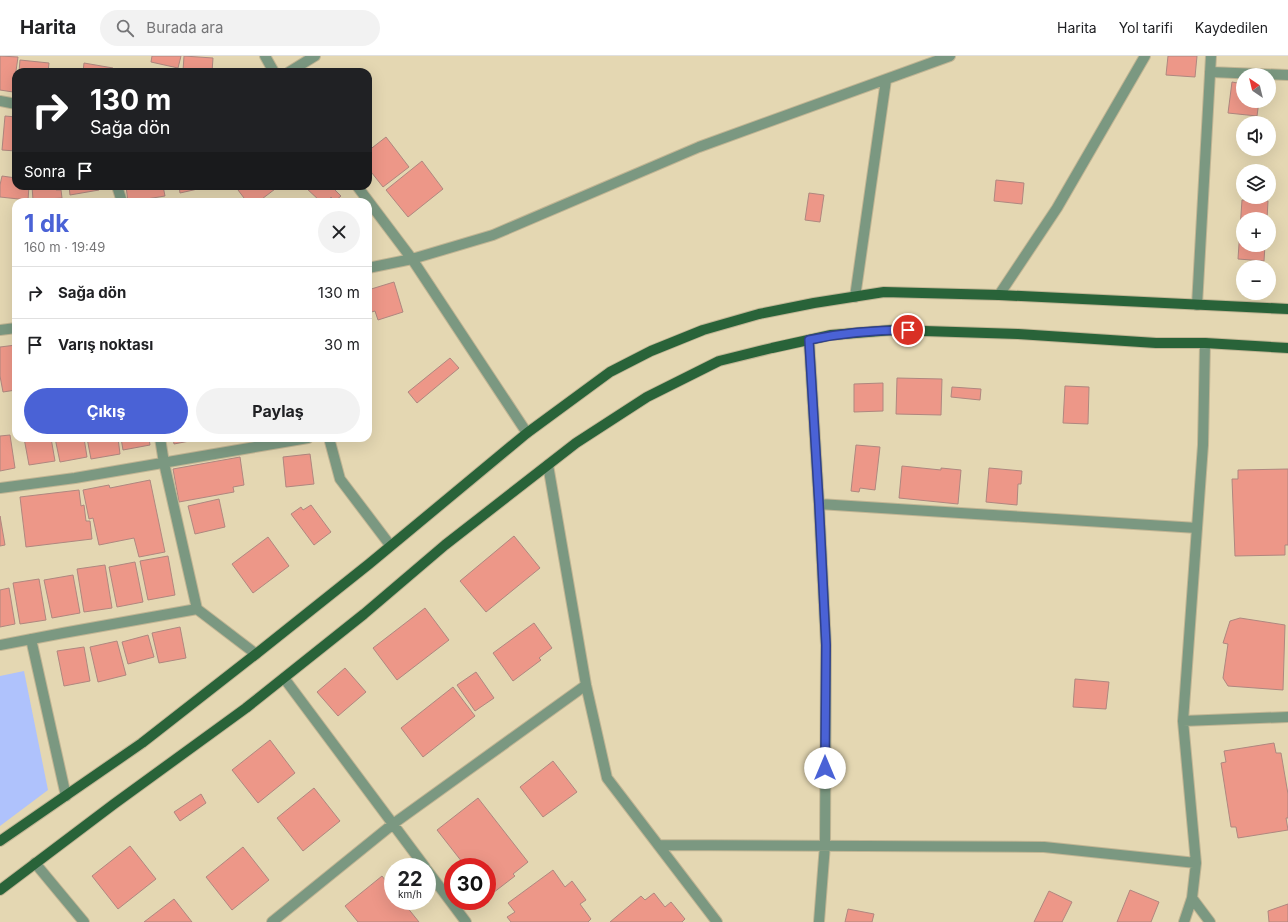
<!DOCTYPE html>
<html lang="tr">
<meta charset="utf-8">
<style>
body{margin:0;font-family:Inter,sans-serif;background:#f2f2f2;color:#202124;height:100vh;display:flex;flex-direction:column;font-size:15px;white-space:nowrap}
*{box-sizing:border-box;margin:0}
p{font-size:13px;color:#757577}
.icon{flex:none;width:22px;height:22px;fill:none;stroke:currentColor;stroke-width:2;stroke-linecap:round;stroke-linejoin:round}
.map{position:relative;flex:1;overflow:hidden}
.panel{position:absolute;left:12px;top:142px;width:360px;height:244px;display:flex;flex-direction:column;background:#fff;border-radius:12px;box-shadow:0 4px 16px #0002}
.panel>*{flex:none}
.guide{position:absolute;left:12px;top:12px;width:360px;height:122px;border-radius:12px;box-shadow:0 4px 16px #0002;background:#202124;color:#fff;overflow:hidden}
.needle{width:26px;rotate:325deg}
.fabs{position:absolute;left:1236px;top:12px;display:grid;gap:8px}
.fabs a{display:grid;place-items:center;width:40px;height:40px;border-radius:50%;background:#fff;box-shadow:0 4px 16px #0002;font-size:20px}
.speed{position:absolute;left:384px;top:802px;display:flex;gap:8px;font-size:20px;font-weight:700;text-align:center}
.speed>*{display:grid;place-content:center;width:52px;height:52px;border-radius:50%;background:#fff;box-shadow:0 4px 16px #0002;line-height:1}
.speed small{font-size:10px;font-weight:400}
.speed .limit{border:6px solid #d22;background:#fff;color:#111}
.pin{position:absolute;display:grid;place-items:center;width:34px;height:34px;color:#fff;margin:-17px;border:2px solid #fff;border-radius:50%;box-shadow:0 1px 4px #0007}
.me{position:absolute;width:44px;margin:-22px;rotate:0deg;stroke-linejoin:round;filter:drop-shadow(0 0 3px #0008)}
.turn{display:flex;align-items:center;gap:14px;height:84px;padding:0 12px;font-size:18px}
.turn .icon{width:52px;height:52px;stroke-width:2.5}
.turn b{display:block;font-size:28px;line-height:34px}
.then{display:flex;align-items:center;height:38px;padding:0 12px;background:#0003;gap:8px;font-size:15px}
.round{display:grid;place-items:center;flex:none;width:42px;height:42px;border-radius:21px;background:#f2f2f2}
.head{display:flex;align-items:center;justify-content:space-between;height:68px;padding:0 12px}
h1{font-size:24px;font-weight:700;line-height:30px;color:#4a62d6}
.primary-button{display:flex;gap:8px;margin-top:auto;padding:8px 12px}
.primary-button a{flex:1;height:46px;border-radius:24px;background:#4a62d6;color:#fff;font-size:16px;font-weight:700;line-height:46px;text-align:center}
.primary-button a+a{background:#f2f2f2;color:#202124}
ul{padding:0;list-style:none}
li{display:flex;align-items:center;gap:12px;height:52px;padding:0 12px;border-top:1px solid #e0e0e0}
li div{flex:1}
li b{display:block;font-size:15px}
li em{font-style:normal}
header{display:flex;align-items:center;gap:24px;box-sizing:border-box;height:56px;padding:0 20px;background:#fff;border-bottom:1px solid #e0e0e0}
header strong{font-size:19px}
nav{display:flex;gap:22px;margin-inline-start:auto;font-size:14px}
.search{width:280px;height:36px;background:#f2f2f2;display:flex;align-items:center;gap:10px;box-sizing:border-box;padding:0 14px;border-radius:22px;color:#757577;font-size:15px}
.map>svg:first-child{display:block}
</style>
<header>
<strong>Harita</strong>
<div class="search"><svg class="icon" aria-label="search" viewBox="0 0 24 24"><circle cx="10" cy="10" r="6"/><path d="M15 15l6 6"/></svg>Burada ara</div>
<nav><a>Harita</a><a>Yol tarifi</a><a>Kaydedilen</a></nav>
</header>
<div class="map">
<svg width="1288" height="866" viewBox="0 0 1288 866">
<rect width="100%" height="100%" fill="#e4d7b2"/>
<path fill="#afc2fc" d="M24,615L48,734L0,770V620Z"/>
<path fill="#ed9788" stroke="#af877f" d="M0,0L18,1L13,36L0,34Z
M152,0H181L178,12L151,6Z
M184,0L213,2L212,16L183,15Z
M1168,0H1197L1195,21L1166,19Z
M20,4L49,7L48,16H19Z
M84,7L113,12L112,16H83Z
M1232,26L1243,28V45H1259L1257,60L1228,57Z
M5,60L16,61V95L2,94Z
M386,81L409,111L383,131L368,112V95Z
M422,105L443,133L408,161L386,134Z
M2,120L16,122V130H29L28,144L0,141V129Z
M996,124L1024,127L1022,148L994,145Z
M32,130H56V134H61L62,142L33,144Z
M69,130H98L99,134L70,139Z
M126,130H163L165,140L128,146Z
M179,130H211L180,137Z
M235,130H279L258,146H247Z
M304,130H331L341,140L335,145L331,141L327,146H321Z
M809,137L824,139L820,166L805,164Z
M1242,144L1268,145L1267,163H1243V189H1265L1264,205L1238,203Z
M394,226L403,256L378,264L375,255L368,257V234Z
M16,289V334L3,336L0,320V291Z
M450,302L459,312L417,347L408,336Z
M897,322L942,323L941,359L896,358Z
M883,327V355L854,356V328Z
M1065,330L1089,331L1088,368L1063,367Z
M952,331L981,333L980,344L951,341Z
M10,379L15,412L0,415V380Z
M24,382H51L55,405L29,409Z
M55,382H84L87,401L60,406Z
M87,382H118L120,398L91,403Z
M121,382H149L150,389L123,394Z
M173,382H205L174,388Z
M856,389L880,391L875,434L860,432L859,436L851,435Z
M310,398L314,428L286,431L283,401Z
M240,401L244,429L233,431L234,436L179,446L173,413Z
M902,410L941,414V412L961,414L958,448L899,442Z
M989,412L1022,415L1021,428H1018L1017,449L986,446Z
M1288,413V489H1285V499L1235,500L1232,423H1238V414Z
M150,424L165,496L139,501L134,482L99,489L93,462L89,463L83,434L109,429L110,432Z
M79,434L81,450L84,449L86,465H90L92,483L26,491L20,441Z
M219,443L225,471L195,478L188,450Z
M311,449L331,476L314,489L291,458L301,451L303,454Z
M0,460L5,489L0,490Z
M514,480L540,512L486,556L460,525Z
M268,481L289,510L253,537L232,508Z
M168,500L175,539L148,544L140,505Z
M135,506L143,546L117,551L109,511Z
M105,509L112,552L84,556L77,513Z
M73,519L80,557L52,562L44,524Z
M39,523L46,564L20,568L13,527Z
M9,532L15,568L0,571V534Z
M425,552L449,584L397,624L373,592Z
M1240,562L1285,569L1283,634L1228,630L1223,622L1228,588L1223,587L1230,565Z
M534,567L552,592L539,602L541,604L513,625L493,597Z
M180,571L186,602L159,607L152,577Z
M148,579L154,601L128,608L122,586Z
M117,585L126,619L98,626L90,591Z
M84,591L90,625L64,630L57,595Z
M345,612L366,636L338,660L317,636Z
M476,616L494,642L475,655L457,629Z
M1075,623L1109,626L1106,653L1073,651Z
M453,631L475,660L423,701L401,672Z
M270,684L295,717L258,747L232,714Z
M1274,687L1276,697H1281L1288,738V762H1286L1288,774L1238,782L1236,771H1231L1221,707L1226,706L1224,695Z
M553,705L577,736L543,761L520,731Z
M314,732L340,765L303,795L277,762Z
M201,738L206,747L180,765L174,756Z
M478,742L528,806L513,818L515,820L489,840L487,838V811H466L437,774Z
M130,790L156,823L118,853L92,820Z
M243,791L269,824L232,854L206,821Z
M553,814L565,831L572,825L586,844L580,848L591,863L588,866H511L507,861L515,856L508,847Z
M382,820L393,834V845H402L419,866H358L345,850Z
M1130,834L1159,846L1151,866H1117Z
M1049,835L1072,846L1062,866H1034Z
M654,837L665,851L671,846L685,863L682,866H610L641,840L645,844Z
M174,843L192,866H144Z
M1288,848V866H1269L1268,855Z
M848,853L874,858L872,866H845Z"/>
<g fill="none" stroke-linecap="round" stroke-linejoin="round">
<defs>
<path id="minor" d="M265,0L274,16
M289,16L315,0
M1210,16L1288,19
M0,45L16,48
M117,130L122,146
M357,130L412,203L527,377
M368,212L412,203L493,179L699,91L950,0
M999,239L1057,152L1145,0
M855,241L886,24
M1197,249L1211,0
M0,274L16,272
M809,284L819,448L826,589L825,789L819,866
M160,382L164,407L197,553
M329,382L340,423L390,489
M548,409L586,629L607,722L717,866
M0,432L75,422L308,382
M819,448L1197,472
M31,583L66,740
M0,589L63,577L197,553L256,598
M284,622L425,811
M1183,665L1288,661
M658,789L1044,791L1196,807
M35,807L84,866
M427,814L466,866
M1192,842L1210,866
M272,866L393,768L586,629
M1184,866L1192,842L1196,807L1183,665L1203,389L1205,287"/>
<path id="primary" d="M0,785L142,687L256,598L369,508L527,377L610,316L651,295L703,274L759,258L814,247L884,236L999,239L1288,253
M0,834L114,748L246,652L364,558L445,489L576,387L647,341L719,305L772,292L831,279L893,274L1018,278L1156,287H1205L1288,292"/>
</defs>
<use href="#minor" stroke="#c1b594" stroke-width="12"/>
<use href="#primary" stroke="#c1b594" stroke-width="12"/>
<use href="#minor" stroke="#7b9881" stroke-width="10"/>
<use href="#primary" stroke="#296339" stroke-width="10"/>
</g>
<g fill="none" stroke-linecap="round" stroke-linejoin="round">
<defs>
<path id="route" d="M825,712L826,589L819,448L809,284C841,277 875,274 908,274"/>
</defs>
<use href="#route" stroke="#30408b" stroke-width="10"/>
<use href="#route" stroke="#4a62d6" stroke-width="7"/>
</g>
</svg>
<div class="fabs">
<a><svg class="needle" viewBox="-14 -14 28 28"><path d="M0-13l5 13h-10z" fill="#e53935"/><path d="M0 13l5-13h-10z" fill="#757577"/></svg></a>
<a><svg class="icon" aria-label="sound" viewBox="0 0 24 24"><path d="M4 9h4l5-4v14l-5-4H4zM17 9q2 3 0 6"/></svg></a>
<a><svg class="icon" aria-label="layers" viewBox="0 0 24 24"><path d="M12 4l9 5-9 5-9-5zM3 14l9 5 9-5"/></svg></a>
<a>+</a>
<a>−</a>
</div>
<div class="speed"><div>22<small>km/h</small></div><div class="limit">30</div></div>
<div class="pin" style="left:908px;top:274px;background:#d93025"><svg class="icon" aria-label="arrive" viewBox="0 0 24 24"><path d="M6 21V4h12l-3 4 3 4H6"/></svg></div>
<svg class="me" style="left:825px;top:712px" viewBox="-20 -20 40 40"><circle r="19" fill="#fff"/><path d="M0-13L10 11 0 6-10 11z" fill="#4a62d6"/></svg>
<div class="guide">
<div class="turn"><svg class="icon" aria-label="right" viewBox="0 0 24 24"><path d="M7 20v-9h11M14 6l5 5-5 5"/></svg><div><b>130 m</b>Sağa dön</div></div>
<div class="then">Sonra<svg class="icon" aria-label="arrive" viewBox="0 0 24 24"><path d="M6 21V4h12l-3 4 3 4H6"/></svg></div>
</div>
<section class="panel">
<div class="head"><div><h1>1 dk</h1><p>160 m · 19:49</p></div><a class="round"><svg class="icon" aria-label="close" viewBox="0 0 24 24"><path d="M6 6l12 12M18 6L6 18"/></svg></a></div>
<ul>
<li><svg class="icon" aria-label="right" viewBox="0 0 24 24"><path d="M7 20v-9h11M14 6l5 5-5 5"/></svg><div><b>Sağa dön</b></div><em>130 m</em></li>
<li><svg class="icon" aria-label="arrive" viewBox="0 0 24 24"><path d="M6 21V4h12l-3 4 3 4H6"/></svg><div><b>Varış noktası</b></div><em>30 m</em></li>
</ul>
<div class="primary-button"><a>Çıkış</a><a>Paylaş</a></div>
</section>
</div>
